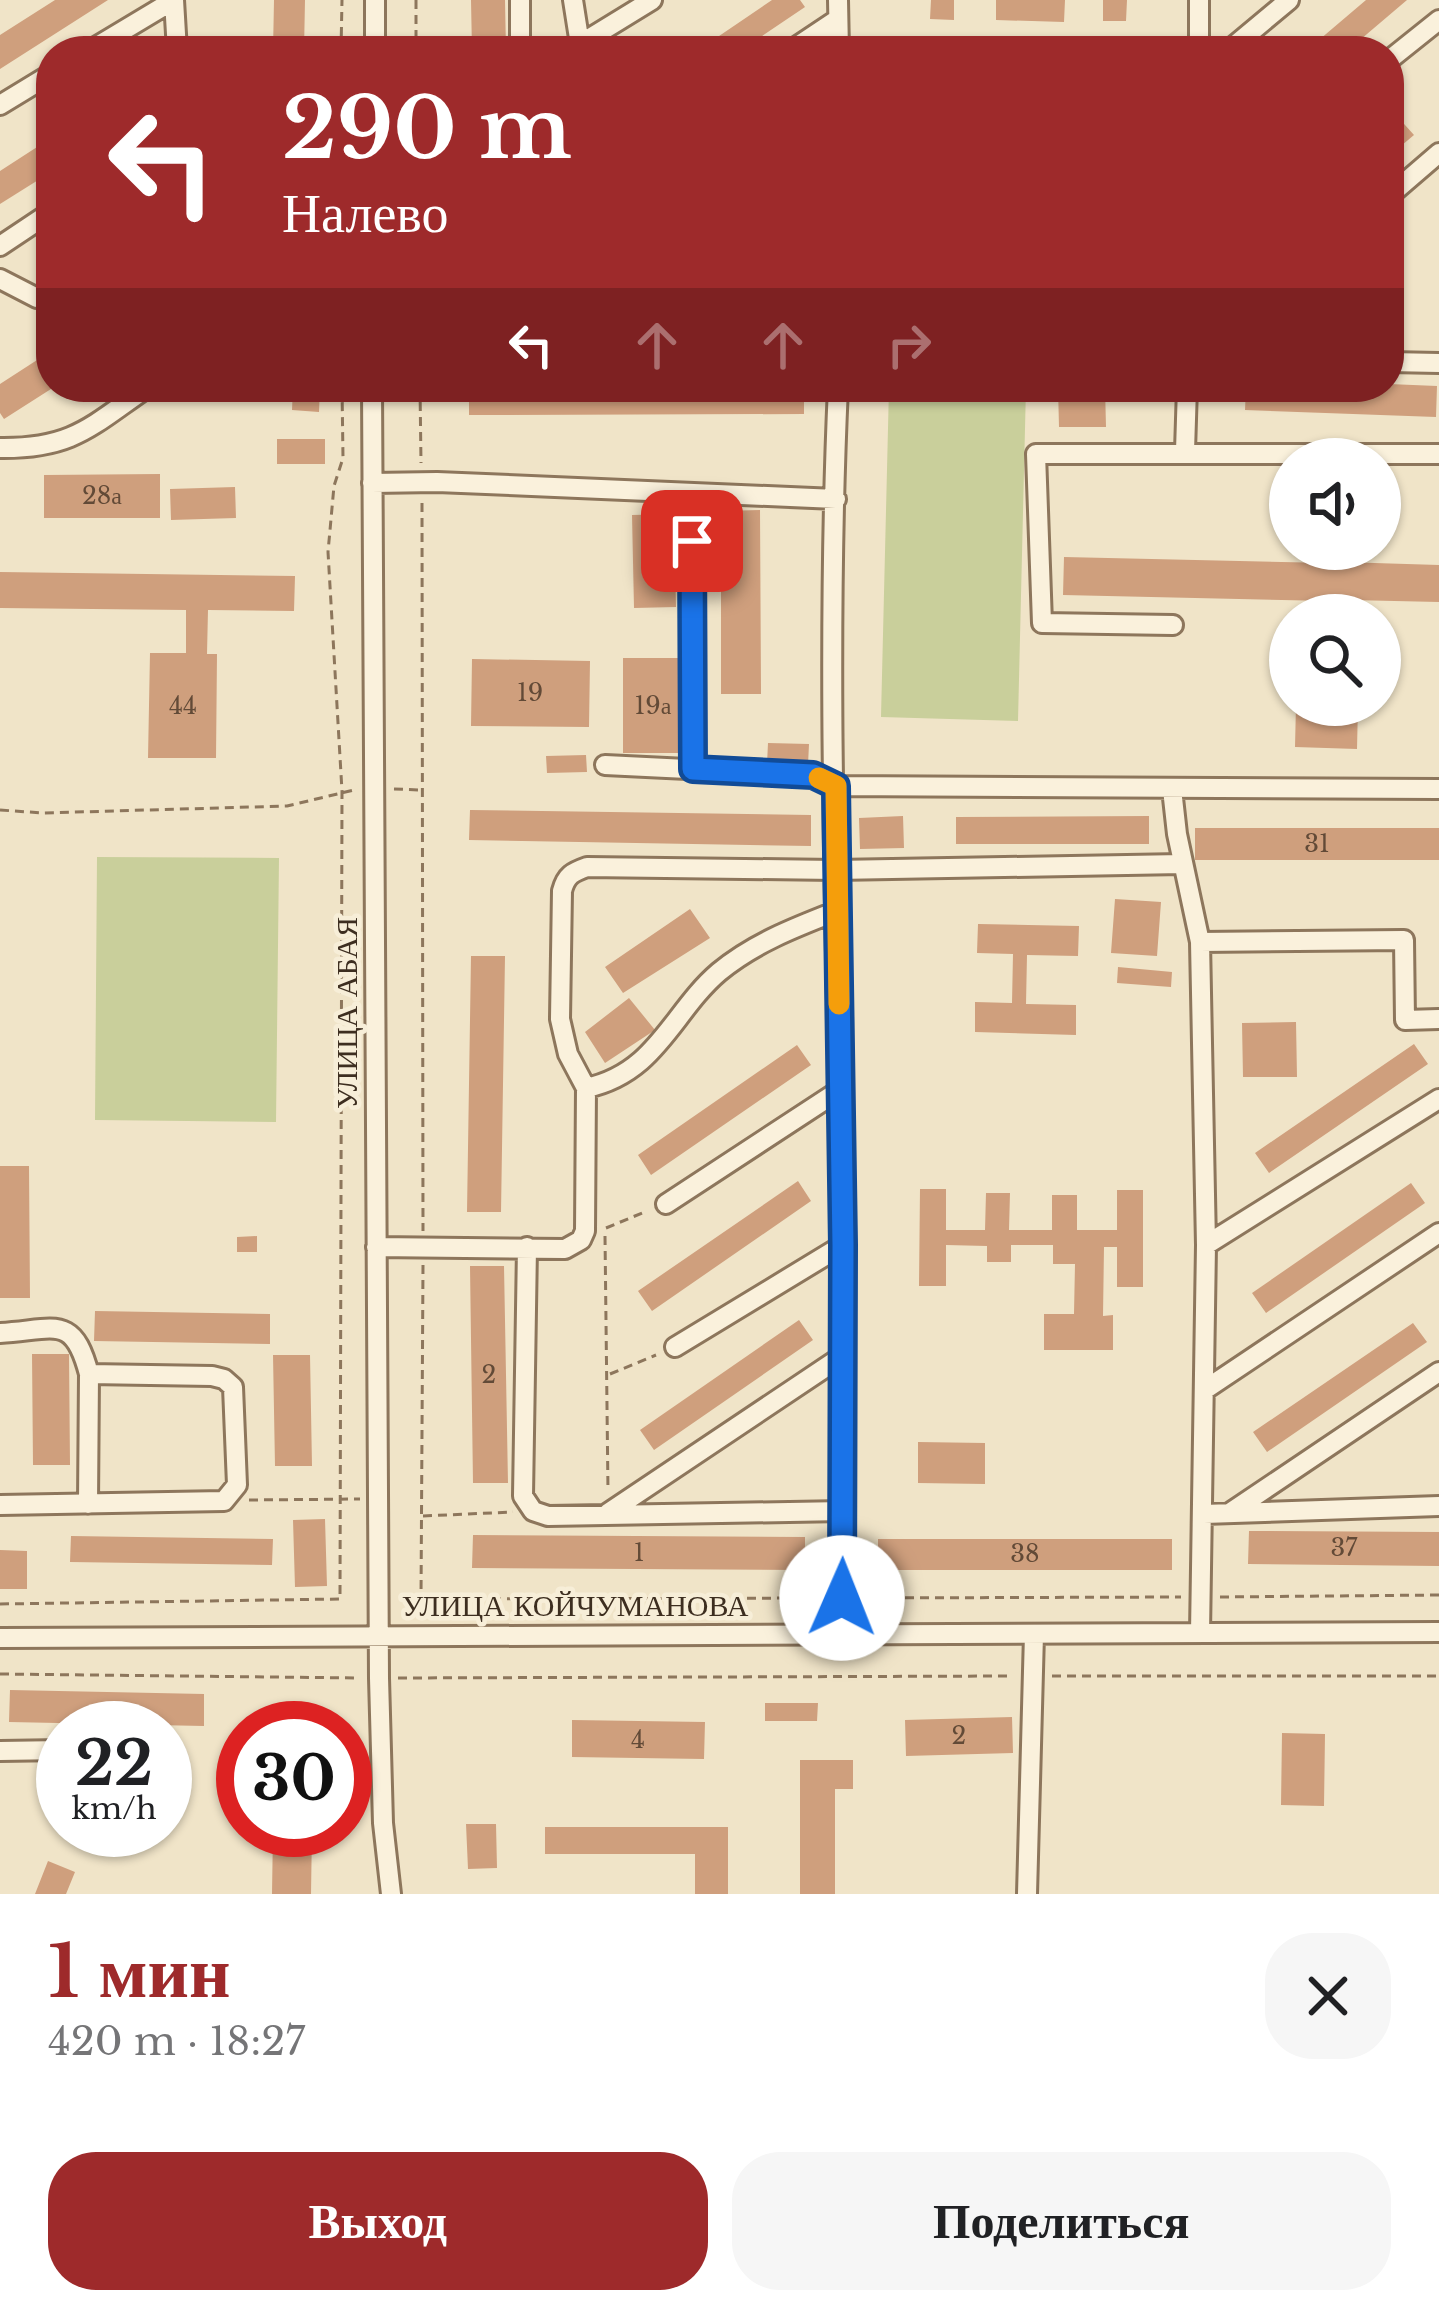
<!DOCTYPE html>
<html lang="ru">
<meta charset="utf-8">
<style>
body{margin:0;font-family:"Libre Baskerville",serif;background:#f6f6f6;color:#202124;height:100vh;display:flex;flex-direction:column;font-size:45px;white-space:nowrap}
*{box-sizing:border-box;margin:0}
p{font-size:39px;color:#757577}
.icon{flex:none;width:66px;height:66px;fill:none;stroke:currentColor;stroke-width:2;stroke-linecap:round;stroke-linejoin:round}
.map{position:relative;height:1894px;overflow:hidden}
.sheet{display:flex;flex-direction:column;background:#fff;flex:1}
.sheet>*{flex:none}
.hud{position:absolute;left:36px;top:36px;width:1368px;height:366px;border-radius:48px;box-shadow:0 3px 9px #0004;background:#9e2a2b;color:#fff;overflow:hidden}
.buttons{position:absolute;left:1269px;top:438px;display:grid;gap:24px}
.buttons a{display:grid;place-items:center;width:132px;height:132px;border-radius:50%;background:#fff;box-shadow:0 3px 9px #0004;font-size:60px}
.speed{position:absolute;left:36px;top:1701px;display:flex;gap:24px;font-size:60px;font-weight:700;text-align:center}
.speed>*{display:grid;place-content:center;width:156px;height:156px;border-radius:50%;background:#fff;box-shadow:0 3px 9px #0004;line-height:1}
.speed small{font-size:30px;font-weight:400}
.speed .limit{border:18px solid #d22;background:#fff;color:#111}
.pin{position:absolute;display:grid;place-items:center;width:102px;height:102px;color:#fff;margin:-51px;border-radius:24px;box-shadow:0 6px 18px #0006}
.me{position:absolute;width:132px;margin:-66px;rotate:1deg;stroke-linejoin:round;filter:drop-shadow(0 0 9px #0008)}
.turn{display:flex;align-items:center;gap:42px;height:252px;padding:0 48px;font-size:54px}
.turn .icon{width:156px;height:156px;stroke-width:2.5}
.turn b{display:block;font-size:84px;line-height:102px}
.lanes{display:flex;align-items:center;height:114px;padding:0 48px;background:#0003;justify-content:center;gap:60px;direction:ltr}
.lanes .off{opacity:.35}
.round{display:grid;place-items:center;flex:none;width:126px;height:126px;border-radius:48px;background:#f6f6f6}
.headline{display:flex;align-items:center;justify-content:space-between;height:204px;padding:0 48px}
h1{font-size:72px;font-weight:700;line-height:90px;color:#9e2a2b}
.button{display:flex;gap:24px;margin-top:auto;padding:24px 48px}
.button a{flex:1;height:138px;border-radius:48px;background:#9e2a2b;color:#fff;font-size:48px;font-weight:700;line-height:138px;text-align:center}
.button a+a{background:#f6f6f6;color:#202124}
.map>svg:first-child{display:block}
</style>
<div class="map">
<svg width="1439" height="1894" viewBox="0 0 1439 1894">
<rect width="100%" height="100%" fill="#f0e4c8"/>
<path fill="#c9cf9b" d="M889,387H1026L1018,721L881,717Z
M97,857L279,858L276,1122L95,1120Z"/>
<path fill="#cf9f7d" d="M55,0H108L0,69V35Z
M274,0H305L304,51H273Z
M471,0H505L506,51H472Z
M772,0H800L805,7L740,51H697Z
M931,0H954V20L930,19Z
M996,0H1065L1064,22L996,20Z
M1103,0H1127L1126,21H1103Z
M1366,0H1407L1347,51H1306Z
M1396,115L1414,135L1389,156V121Z
M51,138V172L0,204V171Z
M51,351V389L4,419L0,413V384Z
M1389,384L1437,386L1436,417L1245,410L1246,387Z
M293,387H320L319,412L292,410Z
M469,387H804V414L469,415Z
M1058,387H1105L1106,427H1059Z
M277,439H325V464H277Z
M160,474V518H44V475Z
M235,487L236,518L171,520L170,489Z
M760,510L761,694H721V511Z
M674,514L676,607L634,608L632,515Z
M1328,549H1342V562L1439,565V602L1350,600V615H1329V601L1063,595L1064,557L1328,563Z
M0,572L295,576L294,611L208,610L207,654H217L216,758H148L150,653H186V610L0,608Z
M623,658H683V753H623Z
M472,659L590,661L589,727L471,726Z
M1296,705H1358L1357,749L1295,747Z
M768,743L809,744L808,765L767,764Z
M586,755L587,772L547,773L546,756Z
M470,810L811,815V846L469,840Z
M903,816L904,848L860,849L859,818Z
M1149,816V844H956V817Z
M1195,828H1439V860H1195Z
M1115,899L1161,902L1157,956L1111,953Z
M690,909L710,938L623,993L605,967Z
M978,924L1079,926L1078,956L1027,955L1026,1004L1076,1005V1035L975,1032V1002L1012,1003L1013,954L977,953Z
M471,956H505L501,1212H467Z
M1118,967L1172,972L1171,987L1117,983Z
M629,998L655,1030L605,1063L585,1032Z
M1296,1022L1297,1077H1243L1242,1023Z
M1414,1044L1428,1064L1269,1173L1255,1153Z
M797,1045L811,1065L651,1175L638,1155Z
M0,1166H29L30,1298H0Z
M798,1181L811,1201L652,1311L638,1291Z
M1411,1183L1425,1203L1266,1313L1252,1293Z
M920,1189H946V1230H985L986,1193H1010L1009,1230H1052V1195H1077V1230H1117V1190H1143V1287H1117V1247H1104L1103,1316L1113,1315V1350H1044V1314H1074L1075,1264H1053V1245H1011V1262H987V1246L946,1245V1286H919Z
M257,1236V1252H237V1237Z
M470,1266H504L508,1483H473Z
M95,1311L270,1314V1344L94,1341Z
M799,1320L813,1340L654,1450L640,1430Z
M1413,1323L1427,1342L1267,1452L1253,1432Z
M32,1354H69L70,1465H33Z
M273,1355H310L312,1466H275Z
M918,1442L985,1443V1484L918,1483Z
M325,1519L327,1586L295,1587L293,1520Z
M1249,1531L1439,1532V1566L1248,1564Z
M473,1535L805,1537V1570L472,1568Z
M71,1536L273,1539L272,1565L70,1562Z
M878,1539H1172V1570H878Z
M0,1550L27,1551V1589H0Z
M10,1690L204,1694V1726L9,1722Z
M765,1703H818L817,1721H765Z
M1012,1717L1013,1753L906,1756L905,1720Z
M572,1720L705,1722L704,1759L572,1757Z
M1282,1733L1325,1734L1324,1806L1281,1805Z
M800,1760H853V1789H835V1894H800Z
M466,1824H496L497,1868L468,1869Z
M545,1827H728V1894H695V1854H545Z
M273,1830H312L311,1894H272Z
M48,1861L75,1872L66,1894H35Z"/>
<g fill="none" stroke-linecap="round" stroke-linejoin="round">
<defs>
<path id="minor" d="M573,0L581,51
M838,0L839,51
M1199,0V51
M582,43L652,0
M89,51L174,0L177,51
M375,51V0
M520,51V0
M790,51L838,19
M1228,51L1289,0
M1389,60L1439,20
M0,105L51,74
M1389,196L1439,153
M0,246L51,212
M0,279L37,298L51,295
M1389,362L1439,363
M372,387L379,1678L383,1823L391,1894
M838,387C819,802 854,1219 841,1634
M0,448C73,449 91,426 148,387
M1185,451L1187,387
M372,483L437,482L836,499
M692,495L693,768
M1173,625L1042,623L1036,454H1439
M605,765L813,775L836,786L1439,789
M1172,789L1177,834L1200,942L1206,1245L1200,1633
M1200,942L1404,940L1405,1020L1439,1019
M586,1088C657,1073 672,1012 719,972C754,943 796,927 837,911
M666,1204L840,1090
M1206,1245L1439,1099
M376,1247L565,1249L581,1240L585,1231L586,1088L568,1054L560,1019L562,891C566,875 573,872 587,867L836,870L1182,864
M527,1247L523,1496L533,1511L548,1516L844,1511
M0,1333C55,1330 73,1313 89,1374
M675,1347L843,1245
M1206,1389L1439,1233
M0,1505L224,1501L237,1485L233,1387L224,1379L212,1376L89,1374L88,1504
M1231,1512L1439,1372
M608,1513L844,1355
M1204,1514L1439,1506
M0,1638L1439,1632
M165,1748H169
M0,1751L63,1750
M1027,1894L1034,1634"/>
</defs>
<use href="#minor" stroke="#8d765c" stroke-width="24"/>
<path stroke="#8d765c" stroke-width="3" stroke-dasharray="9 6" stroke-linecap="butt" d="M416,0V51
M341,51L342,0
M420,387L421,463
M422,503L423,1231
M394,789L420,790
M0,810L43,813L287,806L354,790
M606,1228L647,1211
M605,1236L608,1491
M423,1265L421,1599L821,1598
M610,1374L656,1355
M249,1500L360,1499
M423,1516L513,1512
M1220,1597L1439,1595
M860,1598L1181,1597
M0,1604L340,1599L342,791L328,552L334,486L343,458L342,387
M0,1674L358,1678
M1052,1676H1439
M398,1678L1012,1676"/>
<use href="#minor" stroke="#faf1dc" stroke-width="18"/>
</g>
<g fill="none" stroke-linecap="round" stroke-linejoin="round">
<defs>
<path id="route" d="M692,541L693,769L813,775L836,786L843,1245L842,1598"/>
</defs>
<use href="#route" stroke="#114b97" stroke-width="30"/>
<use href="#route" stroke="#1a73e8" stroke-width="21"/>
<path stroke="#f59e0b" stroke-width="21" d="M819,778L836,786L839,1004"/>
</g>
<g text-anchor="middle" stroke-width="9" stroke-linejoin="round" paint-order="stroke">
<g font-size="24" fill="#624a37">
<text x="102" y="504">28а</text>
<text x="530" y="701">19</text>
<text x="183" y="714">44</text>
<text x="653" y="714">19а</text>
<text x="1317" y="852">31</text>
<text x="489" y="1383">2</text>
<text x="1344" y="1556">37</text>
<text x="639" y="1561">1</text>
<text x="1025" y="1562">38</text>
<text x="959" y="1744">2</text>
<text x="638" y="1748">4</text>
</g>
<g font-size="30" fill="#3d2e20" stroke="#f7eed8">
<text transform="translate(347 1013) rotate(-90)" y="10">УЛИЦА АБАЯ</text>
<text x="575" y="1616">УЛИЦА КОЙЧУМАНОВА</text>
</g>
</g>
</svg>
<div class="buttons">
<a><svg class="icon" aria-label="sound" viewBox="0 0 24 24"><path d="M4 9h4l5-4v14l-5-4H4zM17 9q2 3 0 6"/></svg></a>
<a><svg class="icon" aria-label="search" viewBox="0 0 24 24"><circle cx="10" cy="10" r="6"/><path d="M15 15l6 6"/></svg></a>
</div>
<div class="speed"><div>22<small>km/h</small></div><div class="limit">30</div></div>
<div class="pin" style="left:692px;top:541px;background:#d93025"><svg class="icon" aria-label="arrive" viewBox="0 0 24 24"><path d="M6 21V4h12l-3 4 3 4H6"/></svg></div>
<svg class="me" style="left:842px;top:1598px" viewBox="-20 -20 40 40"><circle r="19" fill="#fff"/><path d="M0-13L10 11 0 6-10 11z" fill="#1a73e8"/></svg>
<div class="hud">
<div class="turn"><svg class="icon" aria-label="left" viewBox="0 0 24 24"><path d="M17 20v-9H6M10 6l-5 5 5 5"/></svg><div><b>290 m</b>Налево</div></div>
<div class="lanes"><svg class="icon" aria-label="left" viewBox="0 0 24 24"><path d="M17 20v-9H6M10 6l-5 5 5 5"/></svg><svg class="icon off" aria-label="ahead" viewBox="0 0 24 24"><path d="M12 20V5M6 11l6-6 6 6"/></svg><svg class="icon off" aria-label="ahead" viewBox="0 0 24 24"><path d="M12 20V5M6 11l6-6 6 6"/></svg><svg class="icon off" aria-label="right" viewBox="0 0 24 24"><path d="M7 20v-9h11M14 6l5 5-5 5"/></svg></div>
</div>
</div>
<section class="sheet">
<div class="headline"><div><h1>1 мин</h1><p>420 m · 18:27</p></div><a class="round"><svg class="icon" aria-label="close" viewBox="0 0 24 24"><path d="M6 6l12 12M18 6L6 18"/></svg></a></div>
<div class="button"><a>Выход</a><a>Поделиться</a></div>
</section>
